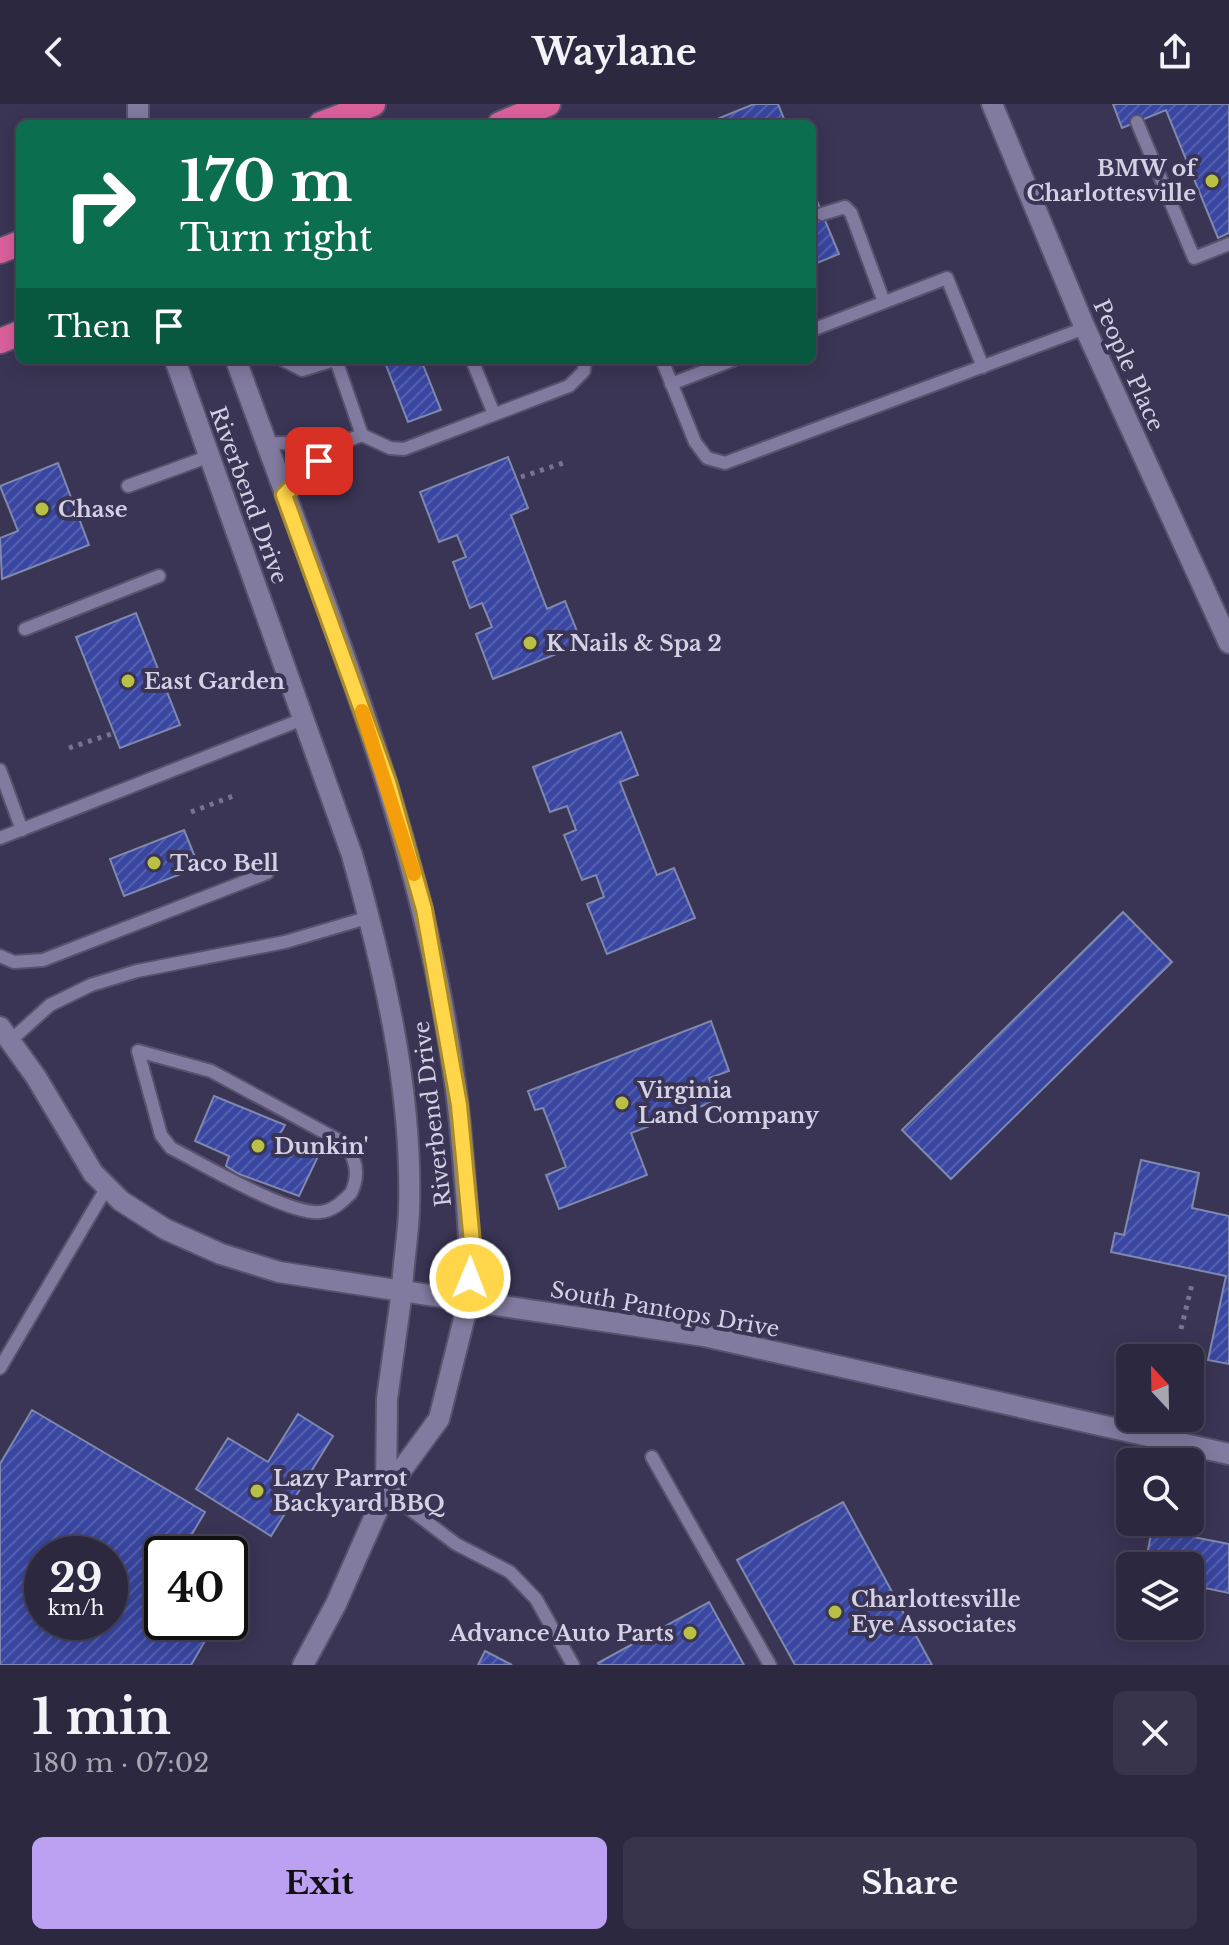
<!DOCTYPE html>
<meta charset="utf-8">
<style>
body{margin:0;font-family:"Libre Baskerville",serif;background:#38344b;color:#f1f3f6;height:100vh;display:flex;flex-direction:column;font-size:30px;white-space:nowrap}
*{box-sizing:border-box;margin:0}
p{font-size:26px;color:#a6a6b1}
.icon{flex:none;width:44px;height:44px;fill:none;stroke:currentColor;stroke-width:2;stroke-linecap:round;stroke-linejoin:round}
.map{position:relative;height:1561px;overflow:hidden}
.details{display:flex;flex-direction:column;background:#2c2840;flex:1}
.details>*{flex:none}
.banner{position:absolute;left:16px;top:16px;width:800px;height:244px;border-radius:12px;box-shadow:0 4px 20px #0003,0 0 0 2px #484459;background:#0b6e4f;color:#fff;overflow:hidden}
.needle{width:52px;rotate:338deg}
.fabs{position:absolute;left:1116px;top:1240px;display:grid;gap:16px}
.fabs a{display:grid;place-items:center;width:88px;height:88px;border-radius:12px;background:#2c2840;box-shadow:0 4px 20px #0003,0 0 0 2px #484459;font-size:40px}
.speed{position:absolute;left:24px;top:1432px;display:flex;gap:16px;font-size:40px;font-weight:700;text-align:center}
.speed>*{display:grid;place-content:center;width:104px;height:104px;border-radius:50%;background:#2c2840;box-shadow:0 4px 20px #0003,0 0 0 2px #484459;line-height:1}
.speed small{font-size:20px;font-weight:400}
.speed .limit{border:4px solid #111;border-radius:12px;background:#fff;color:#111}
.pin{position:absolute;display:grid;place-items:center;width:68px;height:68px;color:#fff;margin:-34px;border-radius:16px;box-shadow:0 4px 12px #0006}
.me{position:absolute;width:88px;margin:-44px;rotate:1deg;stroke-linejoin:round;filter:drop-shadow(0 0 6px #0008)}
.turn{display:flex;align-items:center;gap:28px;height:168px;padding:0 32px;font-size:36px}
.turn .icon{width:104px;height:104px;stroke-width:2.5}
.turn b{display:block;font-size:56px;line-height:68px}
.then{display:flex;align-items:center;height:76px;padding:0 32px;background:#0003;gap:16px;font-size:30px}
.round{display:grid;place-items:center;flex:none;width:84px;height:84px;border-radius:12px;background:#38344b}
.summary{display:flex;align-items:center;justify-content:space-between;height:136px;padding:0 32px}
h1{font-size:48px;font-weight:700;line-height:60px}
.button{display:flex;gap:16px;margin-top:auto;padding:16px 32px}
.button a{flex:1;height:92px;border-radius:12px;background:#bca0f2;color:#111;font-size:32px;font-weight:700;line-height:92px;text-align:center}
.button a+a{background:#38344b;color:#f1f3f6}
header{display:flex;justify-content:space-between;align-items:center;height:104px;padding:0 32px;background:#2c2840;font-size:36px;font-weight:700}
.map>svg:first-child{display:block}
</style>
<header><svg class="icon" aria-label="back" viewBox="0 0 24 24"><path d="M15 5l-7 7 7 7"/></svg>Waylane<svg class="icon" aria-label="share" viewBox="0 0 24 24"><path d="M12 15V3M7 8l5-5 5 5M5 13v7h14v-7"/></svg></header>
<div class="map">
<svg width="1229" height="1561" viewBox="0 0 1229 1561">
<defs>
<pattern id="building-hatch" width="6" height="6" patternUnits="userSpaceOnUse" patternTransform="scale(2)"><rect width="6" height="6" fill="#3946a2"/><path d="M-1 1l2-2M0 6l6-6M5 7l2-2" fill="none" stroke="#5560af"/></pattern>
</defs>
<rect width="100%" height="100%" fill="#3b3555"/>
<path fill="url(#building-hatch)" stroke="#7f89ad" stroke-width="2" fill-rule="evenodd" d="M754,0H778L786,20H705Z
M1113,0H1229V129L1218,134L1166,6L1122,24Z
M812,85L839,150L812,161Z
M384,256H421L441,306L408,318Z
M508,353L528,404L511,411L547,505L565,497L582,540L493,575L476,530L492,523L482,499L470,504L453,458L466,453L457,431L439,438L420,388Z
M58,359L89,441L2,475L0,434L18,427L0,382Z
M136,509L180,621L120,644L76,533Z
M621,628L638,671L620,678L657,771L674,764L695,814L607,850L587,800L604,793L596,771L582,776L564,731L576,726L567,702L550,708L533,663Z
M184,726L199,763L124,792L110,755Z
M1123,808L1172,858L951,1075L902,1026Z
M711,917L729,967L709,974L718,996L631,1029L647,1071L559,1105L546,1071L566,1063L543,1004L535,1006L528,987Z
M214,992L285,1021L280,1030L321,1046L299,1092L239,1070L226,1062L229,1052L195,1037Z
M1141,1056L1199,1069L1192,1104L1229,1112V1260L1208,1256L1226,1172L1111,1148L1115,1129L1124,1131Z
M32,1306L205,1408L180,1450H162V1518H216L191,1561H0V1360ZM42,1450H110V1518H42Z
M298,1310L333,1332L271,1432L196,1385L228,1334L268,1358Z
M843,1398L932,1561H795L737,1456Z
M1152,1425L1229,1440V1489L1190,1481V1462H1145Z
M709,1498L744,1561H599L598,1559Z
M485,1547L512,1561H478Z"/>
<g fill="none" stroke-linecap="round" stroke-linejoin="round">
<defs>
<path id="lane" d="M1137,18L1194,154L1229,140
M822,110L845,103L851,109L884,198
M812,226L947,174L983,263
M283,256L302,266L334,256
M336,256L362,331L337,340
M472,256L494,310
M662,256L695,338L707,354L725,359L1085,224
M671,280L733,256
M362,331L390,344L404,345L569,282L584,267L585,256
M266,339L337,340L284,391
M128,382L210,352
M25,525L159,472
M0,666L22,726
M0,734L303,615
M0,852L14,858L43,856L267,769
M10,937L50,901L91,881L137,867L285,838L370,813
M138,947L211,967L344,1039C356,1054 360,1071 351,1089C342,1098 333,1107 320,1108C288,1111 203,1060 171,1044L161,1031Z
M0,1264L107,1083
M652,1353L770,1561
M386,1387L456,1440L510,1468L536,1495L573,1561"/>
<path id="street" d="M992,0L1085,224L1229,539
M0,923L36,973L93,1069L121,1097L165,1125L221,1150L279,1168L402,1187L387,1295L386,1387
M303,1561L336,1500L386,1387L439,1315L468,1199"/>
<path id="secondary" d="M138,0V20
M175,256L352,751C384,866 413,986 409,1107C408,1133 403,1160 402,1187L704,1232L1229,1350
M236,256C330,517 442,776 463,1054C467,1104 472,1149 468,1199"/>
<path id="highway" d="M321,20L373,0
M500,20L548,0
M0,147L20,139
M0,237L20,229"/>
</defs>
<use href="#lane" stroke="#58526d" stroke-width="16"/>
<use href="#street" stroke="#58526d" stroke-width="24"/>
<use href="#secondary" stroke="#58526d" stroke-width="24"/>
<use href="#highway" stroke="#58526d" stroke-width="28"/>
<path stroke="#78738f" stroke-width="5" stroke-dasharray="4 6" stroke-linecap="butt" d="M521,373L563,359
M69,644L111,630
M191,708L236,691
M1181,1225L1192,1180"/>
<use href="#lane" stroke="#827ba0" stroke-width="12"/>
<use href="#street" stroke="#827ba0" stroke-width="20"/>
<use href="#secondary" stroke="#827ba0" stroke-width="20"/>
<use href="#highway" stroke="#dc619c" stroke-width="24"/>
</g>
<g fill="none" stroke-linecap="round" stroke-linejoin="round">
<defs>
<path id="route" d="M319,357L284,391L388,678L424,805L459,1001L473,1149L470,1174"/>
</defs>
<use href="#route" stroke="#a68a30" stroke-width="20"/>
<use href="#route" stroke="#ffd54a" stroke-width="14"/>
<path stroke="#f59e0b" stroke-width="14" d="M362,607L414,770"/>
</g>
<g fill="#b9c046" stroke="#3b3555" stroke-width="3">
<circle cx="1212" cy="77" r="8"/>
<circle cx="42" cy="405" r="8"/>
<circle cx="530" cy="539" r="8"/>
<circle cx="128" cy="577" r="8"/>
<circle cx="154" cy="759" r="8"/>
<circle cx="622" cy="999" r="8"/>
<circle cx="258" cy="1042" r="8"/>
<circle cx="257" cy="1387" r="8"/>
<circle cx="835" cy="1508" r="8"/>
<circle cx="690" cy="1529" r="8"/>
</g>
<g text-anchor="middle" stroke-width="8" stroke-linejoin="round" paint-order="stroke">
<g font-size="22" font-weight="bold" fill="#d4d1e5" stroke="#3b3555" text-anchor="start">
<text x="1196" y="72" text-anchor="end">BMW of<tspan x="1196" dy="25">Charlottesville</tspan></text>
<text x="58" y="413">Chase</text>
<text x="546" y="547">K Nails &amp; Spa 2</text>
<text x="144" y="585">East Garden</text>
<text x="170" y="767">Taco Bell</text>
<text x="638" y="994">Virginia<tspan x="638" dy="25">Land Company</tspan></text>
<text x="274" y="1050">Dunkin'</text>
<text x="273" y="1382">Lazy Parrot<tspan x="273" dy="25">Backyard BBQ</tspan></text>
<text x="851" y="1503">Charlottesville<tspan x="851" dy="25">Eye Associates</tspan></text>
<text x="674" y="1537" text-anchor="end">Advance Auto Parts</text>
</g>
<g font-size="22" fill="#d4d1e5" stroke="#3b3555">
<text transform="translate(1129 261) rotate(66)" y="8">People Place</text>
<text transform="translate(249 391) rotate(70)" y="8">Riverbend Drive</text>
<text transform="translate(432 1010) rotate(-97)" y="8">Riverbend Drive</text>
<text transform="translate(665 1205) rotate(10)" y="8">South Pantops Drive</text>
</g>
</g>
</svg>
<div class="fabs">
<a><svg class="needle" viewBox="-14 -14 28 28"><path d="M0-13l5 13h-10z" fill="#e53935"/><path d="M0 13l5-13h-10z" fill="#a6a6b1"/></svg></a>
<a><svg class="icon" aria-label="search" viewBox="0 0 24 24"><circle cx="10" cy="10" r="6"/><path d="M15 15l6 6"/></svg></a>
<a><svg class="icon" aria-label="layers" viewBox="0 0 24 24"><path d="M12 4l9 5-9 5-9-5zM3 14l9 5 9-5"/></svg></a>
</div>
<div class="speed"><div>29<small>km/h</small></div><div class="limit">40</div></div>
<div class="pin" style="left:319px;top:357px;background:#d93025"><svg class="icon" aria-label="arrive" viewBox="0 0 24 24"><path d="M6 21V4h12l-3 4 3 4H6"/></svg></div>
<svg class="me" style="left:470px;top:1174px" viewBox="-20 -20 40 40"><circle r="17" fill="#ffd54a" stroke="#fff" stroke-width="3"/><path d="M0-11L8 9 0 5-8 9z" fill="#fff"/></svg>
<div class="banner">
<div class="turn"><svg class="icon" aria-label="right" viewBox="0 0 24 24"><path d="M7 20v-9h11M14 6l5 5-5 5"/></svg><div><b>170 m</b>Turn right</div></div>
<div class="then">Then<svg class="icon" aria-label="arrive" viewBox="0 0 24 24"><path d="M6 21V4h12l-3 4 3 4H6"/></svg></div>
</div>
</div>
<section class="details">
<div class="summary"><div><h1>1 min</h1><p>180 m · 07:02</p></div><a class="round"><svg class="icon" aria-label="close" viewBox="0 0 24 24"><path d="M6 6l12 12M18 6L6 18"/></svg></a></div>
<div class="button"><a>Exit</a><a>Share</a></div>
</section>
